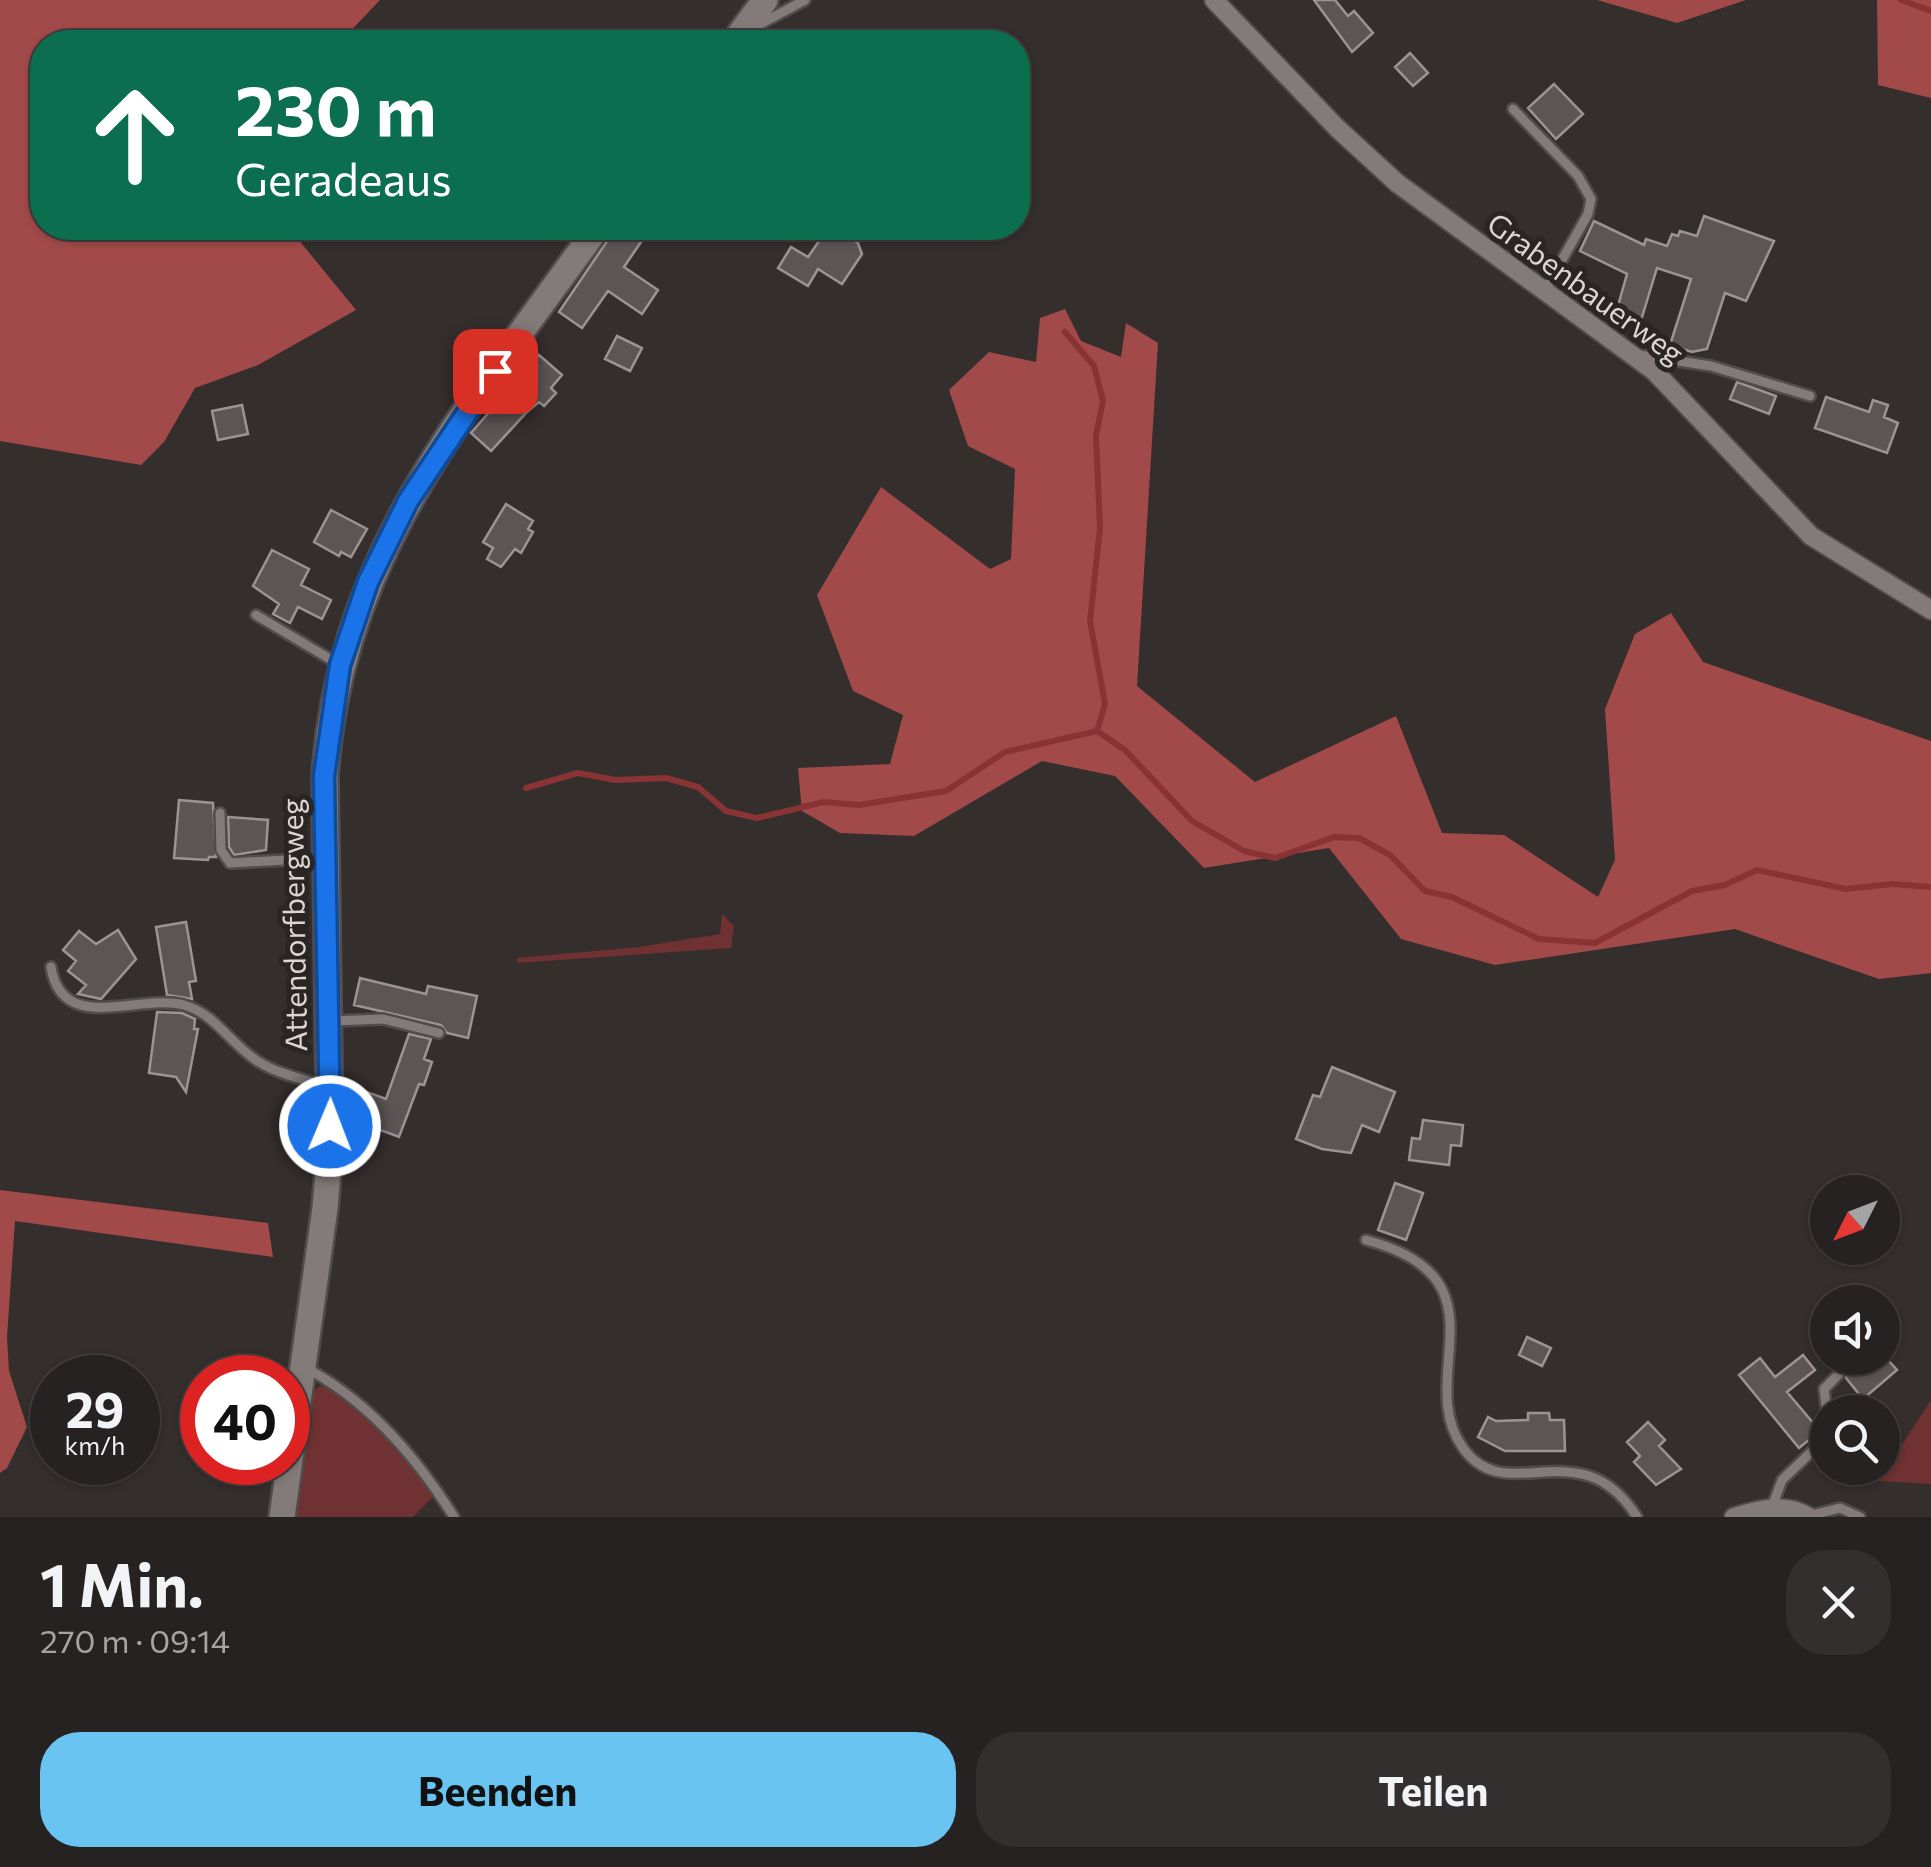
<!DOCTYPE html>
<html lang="de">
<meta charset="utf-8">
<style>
body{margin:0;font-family:Commissioner,sans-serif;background:#332f2f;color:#f1f3f6;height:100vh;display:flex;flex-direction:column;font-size:38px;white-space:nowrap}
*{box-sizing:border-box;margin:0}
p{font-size:32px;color:#a4a4a5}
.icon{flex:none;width:55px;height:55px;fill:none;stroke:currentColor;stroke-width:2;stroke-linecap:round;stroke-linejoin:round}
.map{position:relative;height:1517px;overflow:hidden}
.drawer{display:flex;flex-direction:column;background:#272222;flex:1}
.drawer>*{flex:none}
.top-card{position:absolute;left:30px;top:30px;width:1000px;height:210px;border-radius:40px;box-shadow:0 2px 8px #0004,0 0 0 2px #433f40;background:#0b6e4f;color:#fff;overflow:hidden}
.needle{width:65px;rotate:228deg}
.fabs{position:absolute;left:1810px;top:1175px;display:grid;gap:20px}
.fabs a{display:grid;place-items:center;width:90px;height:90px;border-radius:50%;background:#272222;box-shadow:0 2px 8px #0004,0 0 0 2px #433f40;font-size:50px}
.speed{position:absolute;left:30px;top:1355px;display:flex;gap:20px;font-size:50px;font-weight:700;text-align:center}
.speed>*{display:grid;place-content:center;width:130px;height:130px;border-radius:50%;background:#272222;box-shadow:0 2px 8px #0004,0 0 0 2px #433f40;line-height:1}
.speed small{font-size:25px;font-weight:400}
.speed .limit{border:15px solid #d22;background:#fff;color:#111}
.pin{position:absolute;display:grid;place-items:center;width:85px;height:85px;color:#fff;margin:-42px;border-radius:20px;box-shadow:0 5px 15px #0006}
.me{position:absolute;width:110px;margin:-55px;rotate:1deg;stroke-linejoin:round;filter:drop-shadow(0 0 8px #0008)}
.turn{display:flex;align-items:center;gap:35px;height:210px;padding:0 40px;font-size:45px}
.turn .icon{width:130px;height:130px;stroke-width:2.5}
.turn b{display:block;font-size:70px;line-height:85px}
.round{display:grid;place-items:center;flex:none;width:105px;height:105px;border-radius:40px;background:#332f2f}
.headline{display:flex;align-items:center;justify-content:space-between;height:170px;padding:0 40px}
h1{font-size:60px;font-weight:700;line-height:75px}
.primary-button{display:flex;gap:20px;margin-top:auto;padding:20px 40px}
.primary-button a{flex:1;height:115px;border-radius:40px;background:#69c4f1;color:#111;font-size:40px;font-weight:700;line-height:115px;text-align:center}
.primary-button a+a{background:#332f2f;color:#f1f3f6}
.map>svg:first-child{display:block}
</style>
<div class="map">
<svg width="1931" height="1517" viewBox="0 0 1931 1517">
<rect width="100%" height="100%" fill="#342e2d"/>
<path fill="#6f3131" d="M722,914L734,926L731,948L517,963V958L639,947L720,934Z
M320,1386C359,1390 412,1464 436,1494L413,1517H293L310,1394Z
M1931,1400V1484L1861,1480L1868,1471L1882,1468L1883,1463L1897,1452Z"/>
<path fill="#a24a4a" d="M0,0H380L340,42H42V228H289L356,310L258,365L195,388L164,442L141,465L0,441Z
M1597,0H1746L1677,23Z
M1877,0H1931V98L1878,85Z
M1065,309L1081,341L1121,357L1126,323L1158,343L1137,686L1255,782L1396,716L1442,833L1504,835L1598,897L1615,860L1605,709L1635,634L1671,613L1703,662L1931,741V973L1879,979L1735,929L1495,965L1401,939L1329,848L1204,868L1115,776L1042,761L914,836L840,833L802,811L798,768L890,764L903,715L853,691L817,595L881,487L990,569L1011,559L1015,469L968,446L949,390L989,352L1036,362L1040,318Z
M0,1190L268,1223L273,1257L15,1221L7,1337L9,1371L27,1427L7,1468L0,1473Z"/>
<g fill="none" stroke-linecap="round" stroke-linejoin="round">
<path stroke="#893335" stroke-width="6" d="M1901,0L1931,11
M1065,332L1094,366L1103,401L1096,435L1100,528L1090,621L1105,704L1097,731
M526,788L578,773L615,780L666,778L698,787L726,811L757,818L824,802L859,805L946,791L1005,752L1097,731L1125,750L1192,821L1244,851L1275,858L1334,837L1359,838L1390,855L1425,891L1452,897L1539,939L1595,943L1692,891L1725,885L1757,870L1846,889L1892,884L1931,887"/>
</g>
<path fill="#5d5555" stroke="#9c9493" stroke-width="2.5" d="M1314,0H1335L1348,16L1354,11L1373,33L1352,52Z
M1410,53L1428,73L1413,86L1395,67Z
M1554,84L1583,114L1556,139L1528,108Z
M1704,216L1774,241L1746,301L1725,293L1707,349L1692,352L1670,345L1691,279L1657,268L1639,327L1614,320L1627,274L1580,251L1594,221L1644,245L1646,239L1667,246L1672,234L1678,236L1680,231L1697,236Z
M616,228H633L645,236L624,267L658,290L642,314L608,291L582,328L559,312Z
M828,228H835L858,243L862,254L842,284L818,269L808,286L778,268L791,247L808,257Z
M617,336L642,348L630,371L605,359Z
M539,355L562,375L551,388L556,393L544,406L539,402L527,412L491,451L471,433Z
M1737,382L1776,396L1769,414L1730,399Z
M1826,397L1869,412L1873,400L1888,405L1884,417L1898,423L1887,453L1815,428Z
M242,405L248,434L218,440L212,411Z
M506,504L533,521L528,529L533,532L521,553L515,549L501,567L487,559L493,548L483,542Z
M331,510L367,529L351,557L341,552L339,556L314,542Z
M272,550L309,569L301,585L331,600L322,619L298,607L290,623L273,614L279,604L253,586Z
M179,800L213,803L216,857H209L208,860L174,858Z
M228,817L268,820L266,850L234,855L229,847Z
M186,922L196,981L189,982L192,999L167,995L156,927Z
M118,930L136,959L101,999L78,994L86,985L68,971L76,961L63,950L79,931L96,944Z
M360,978L426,994L428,986L477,996L468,1038L447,1033L441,1025L354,1005Z
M157,1012L182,1013L195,1019L194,1029H198L186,1092L176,1077L149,1073Z
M409,1034L431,1039L424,1059L432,1062L424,1085L419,1084L399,1137L356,1121L367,1092L386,1099Z
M1332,1067L1395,1092L1379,1132L1362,1125L1351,1153L1322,1149L1296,1139L1313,1095L1320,1097Z
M1423,1120L1463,1125L1461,1146L1451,1145L1449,1165L1409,1160L1412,1138L1420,1139Z
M1395,1183L1423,1193L1406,1240L1378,1230Z
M1527,1337L1551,1348L1542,1366L1519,1355Z
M1803,1355L1815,1370L1787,1392L1820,1431L1799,1448L1739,1375L1760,1358L1775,1377Z
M1858,1358H1886L1897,1370L1863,1399L1846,1378L1845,1368Z
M1528,1413H1549L1550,1420H1564L1565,1451H1505L1478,1437L1488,1417L1496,1421L1528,1420Z
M1648,1422L1665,1440L1659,1446L1681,1469L1656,1485L1634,1462L1640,1456L1627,1442Z"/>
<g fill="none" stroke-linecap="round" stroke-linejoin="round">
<defs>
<path id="lane" d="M751,29L805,0
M1513,109L1578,176L1591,199L1588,214L1545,290
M1639,355L1711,366L1810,396
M256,615L340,665
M220,813L221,850L230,863L324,858
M51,967C62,1036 139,993 184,1005C216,1014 231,1045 259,1062C278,1074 303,1079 325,1086
M333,1021L383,1019L439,1033
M1366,1240C1512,1279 1412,1377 1463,1448C1507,1510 1580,1427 1637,1517
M306,1368C368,1401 417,1458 454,1517
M1828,1422L1824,1389L1839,1374
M1772,1507L1782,1480L1828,1436
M1808,1516L1840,1508L1860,1517"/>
<path id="street" d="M1214,0L1337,128L1397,183L1654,371L1811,536L1931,610
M1734,1517C1760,1509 1785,1502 1809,1517"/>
<path id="secondary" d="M734,42L765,0
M282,1517L325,1208L330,1148L325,776C340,551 472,403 597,228"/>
</defs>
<use href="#lane" stroke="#514c4b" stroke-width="14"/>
<use href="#street" stroke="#514c4b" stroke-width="22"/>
<use href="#secondary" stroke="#514c4b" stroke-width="30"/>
<use href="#lane" stroke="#837b7a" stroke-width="9"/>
<use href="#street" stroke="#837b7a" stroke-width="18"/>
<use href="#secondary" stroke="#837b7a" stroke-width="25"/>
</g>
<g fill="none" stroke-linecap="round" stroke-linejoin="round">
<defs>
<path id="route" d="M330,1126L324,776L340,665L368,582L408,501L495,371"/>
</defs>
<use href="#route" stroke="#114b97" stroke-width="25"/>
<use href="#route" stroke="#1a73e8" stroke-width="18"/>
</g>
<g text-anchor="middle" stroke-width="10" stroke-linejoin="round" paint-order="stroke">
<g font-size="30" fill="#dad6d5" stroke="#2a2423">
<text transform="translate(1585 289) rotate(36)" y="10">Grabenbauerweg</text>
<text transform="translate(295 925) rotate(-91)" y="10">Attendorfbergweg</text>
</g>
</g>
</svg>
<div class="fabs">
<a><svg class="needle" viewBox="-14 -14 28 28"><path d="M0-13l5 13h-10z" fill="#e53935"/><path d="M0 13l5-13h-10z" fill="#a4a4a5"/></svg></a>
<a><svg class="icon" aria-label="sound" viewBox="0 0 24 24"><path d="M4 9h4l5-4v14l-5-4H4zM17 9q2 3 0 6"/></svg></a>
<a><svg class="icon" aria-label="search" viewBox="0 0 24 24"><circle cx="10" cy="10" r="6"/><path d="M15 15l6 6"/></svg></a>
</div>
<div class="speed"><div>29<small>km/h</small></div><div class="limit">40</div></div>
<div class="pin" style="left:495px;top:371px;background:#d93025"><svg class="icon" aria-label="arrive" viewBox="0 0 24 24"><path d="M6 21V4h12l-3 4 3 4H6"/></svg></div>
<svg class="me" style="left:330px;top:1126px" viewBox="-20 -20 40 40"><circle r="17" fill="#1a73e8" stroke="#fff" stroke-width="3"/><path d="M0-11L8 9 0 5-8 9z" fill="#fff"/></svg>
<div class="top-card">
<div class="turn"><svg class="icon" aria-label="ahead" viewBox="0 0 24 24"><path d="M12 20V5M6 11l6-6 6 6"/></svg><div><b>230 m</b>Geradeaus</div></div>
</div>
</div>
<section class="drawer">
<div class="headline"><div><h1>1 Min.</h1><p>270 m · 09:14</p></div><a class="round"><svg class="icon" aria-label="close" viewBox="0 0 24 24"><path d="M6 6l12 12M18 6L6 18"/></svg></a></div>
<div class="primary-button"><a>Beenden</a><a>Teilen</a></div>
</section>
